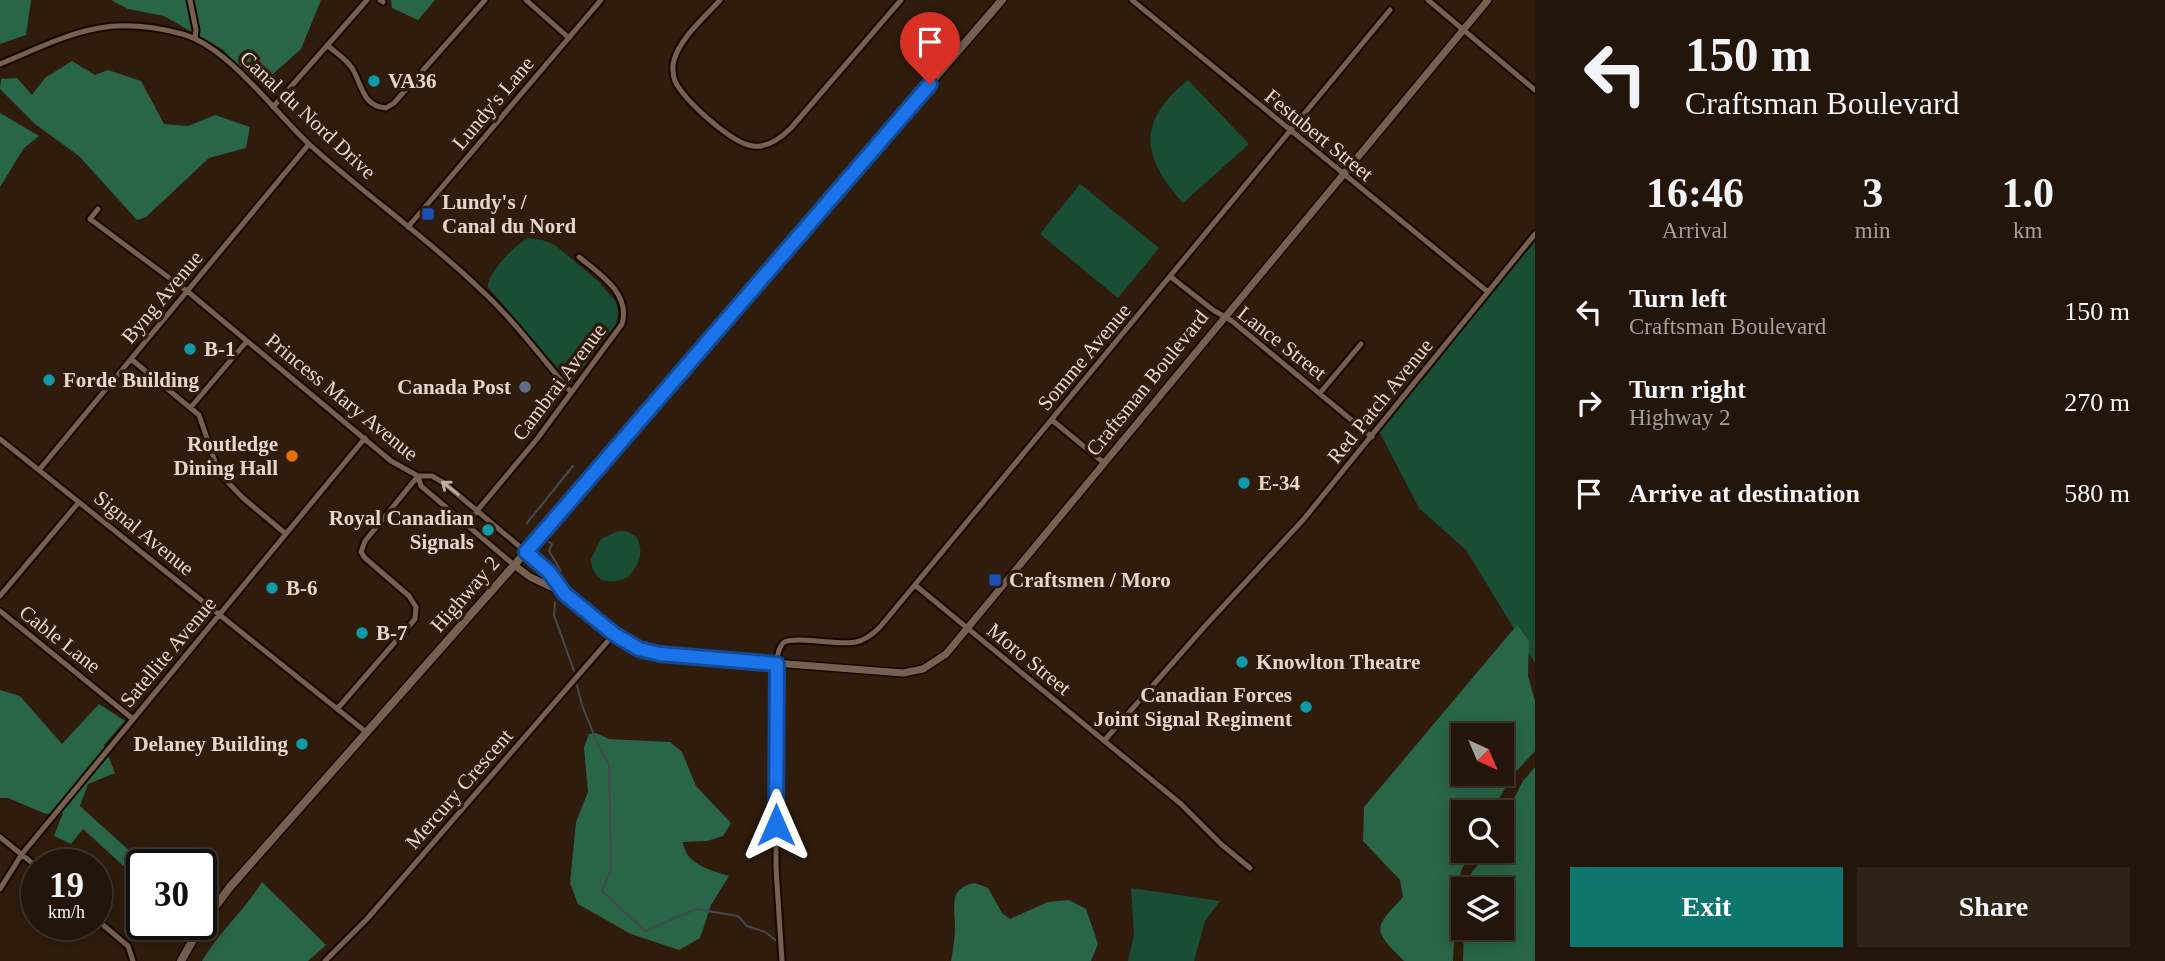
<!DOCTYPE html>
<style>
body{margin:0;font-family:Georgia,serif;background:#2f2217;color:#f1f3f6;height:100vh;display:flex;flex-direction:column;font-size:26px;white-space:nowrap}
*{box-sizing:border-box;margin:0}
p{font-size:23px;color:#a39f9c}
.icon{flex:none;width:38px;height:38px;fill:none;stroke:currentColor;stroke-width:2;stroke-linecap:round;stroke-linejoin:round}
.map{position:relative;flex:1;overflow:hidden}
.drawer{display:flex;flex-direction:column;background:#231509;width:630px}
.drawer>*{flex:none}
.banner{background:#231509;color:#f1f3f6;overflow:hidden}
.needle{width:46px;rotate:136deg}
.buttons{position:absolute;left:1451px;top:723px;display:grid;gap:14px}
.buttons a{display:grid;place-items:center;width:63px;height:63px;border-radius:0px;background:#231509;box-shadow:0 4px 18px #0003,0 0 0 2px #40342a;font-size:35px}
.speed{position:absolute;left:21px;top:849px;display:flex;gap:14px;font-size:35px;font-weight:700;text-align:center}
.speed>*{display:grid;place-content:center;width:91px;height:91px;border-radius:50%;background:#231509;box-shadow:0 4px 18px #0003,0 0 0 2px #40342a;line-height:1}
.speed small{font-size:18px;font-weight:400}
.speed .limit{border:4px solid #111;border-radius:10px;background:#fff;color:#111}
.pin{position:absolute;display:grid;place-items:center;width:60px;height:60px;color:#fff;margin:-72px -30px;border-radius:50% 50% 50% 0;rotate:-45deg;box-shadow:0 0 7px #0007}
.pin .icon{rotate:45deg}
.me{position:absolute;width:77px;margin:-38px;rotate:0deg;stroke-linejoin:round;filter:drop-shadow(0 0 5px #0008)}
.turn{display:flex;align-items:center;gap:24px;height:147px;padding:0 35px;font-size:32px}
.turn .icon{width:91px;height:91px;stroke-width:2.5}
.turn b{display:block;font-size:49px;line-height:60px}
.eta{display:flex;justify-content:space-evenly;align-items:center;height:119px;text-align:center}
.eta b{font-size:42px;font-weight:800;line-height:49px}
.primary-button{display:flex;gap:14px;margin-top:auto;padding:14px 35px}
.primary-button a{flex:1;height:80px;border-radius:0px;background:#0f766e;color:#fff;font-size:28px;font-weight:800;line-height:80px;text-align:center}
.primary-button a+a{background:#2f2217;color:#f1f3f6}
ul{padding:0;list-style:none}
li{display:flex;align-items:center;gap:21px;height:91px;padding:0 35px}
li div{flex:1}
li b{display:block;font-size:26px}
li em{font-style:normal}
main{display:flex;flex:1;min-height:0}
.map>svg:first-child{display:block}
</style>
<main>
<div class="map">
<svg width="1535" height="961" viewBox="0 0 1535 961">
<rect width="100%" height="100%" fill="#2f1c0c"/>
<path fill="#194e34" d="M1188,80L1249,144L1183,203C1141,156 1137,122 1188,80Z
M1080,184L1159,248L1118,298L1040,234Z
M528,238L542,240L555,245L598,281L616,302L618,312L616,324L578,374L571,378L564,376L488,287C487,273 516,244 528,238Z
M1535,241V663L1466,550L1419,508L1377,427Z
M618,531H626L636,536C645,552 639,565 628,577C610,586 592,582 591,559L601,539Z
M1131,888L1220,901L1205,921L1194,961H1128L1134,935Z"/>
<path fill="#296648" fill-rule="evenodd" d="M0,0H31L26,35L0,44Z
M111,0H321L301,49L273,74L250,78L222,49L164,16L128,9Z
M391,0H435L418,20L392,8Z
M72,61L95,75L108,70L141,81L164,124L188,126L215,115L250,127L246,148L209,158L146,217L137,220L79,156L35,124L0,89L1,79L17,78L32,95L45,78Z
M0,113L39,136L24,148L0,187Z
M1517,625L1529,641L1528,676L1535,701V751L1513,775L1491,812H1463V850L1476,851L1463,867L1457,882L1453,961H1404C1372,929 1373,929 1403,897L1400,880L1363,841L1364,807ZM1463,735H1502V774H1463Z
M0,690L20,696L62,744L99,704L125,721L104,745L115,773L88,784L80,806L144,864H142V883L83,829L71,844L54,836L63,813L46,814L8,798H0Z
M596,733L609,739L670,742L682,752L696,786L731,823L723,836L707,841L683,842C685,864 710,870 729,876L711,905L700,938L679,950L631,934L578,904L570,883L576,822L588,792L584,747L589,734Z
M1535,767V961H1463L1464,928H1502V889H1466V887L1472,872L1490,851L1502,850V822L1523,781Z
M262,882L326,945L308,961H202C219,932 244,911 262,882Z
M975,883L988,888L1002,913L1010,919L1048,902L1069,900L1086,909L1098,944L1091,961H951C953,950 955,938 955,927C955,906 948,888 975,883Z"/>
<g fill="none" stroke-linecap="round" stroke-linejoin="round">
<path stroke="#44494d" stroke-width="2" d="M527,523L573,466
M549,542L552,544L549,551L561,571
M555,602L554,615L574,671
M577,685L582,705L598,745L609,764L611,869L602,891L645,931L696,909L738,916L747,926L765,932L777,941"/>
<defs>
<path id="minor" d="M190,0L196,30L195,39
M380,0L383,2
M526,0L569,38
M720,0C704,18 681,37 674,60C672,66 673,76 675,81C684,100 732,144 753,146C768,148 782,137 791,128L901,0
M1132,0L1488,292
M1428,0L1535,90
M327,45C335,52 346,59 352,68C362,84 362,106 386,108L394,103L485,0
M0,64C70,35 104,13 182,34C229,47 274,112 309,144C364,194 426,237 479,288C513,319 541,357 570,391
M273,107L367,0
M98,209L90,219L187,291L391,461L418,476H432L444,483L526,552
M408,227L601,0
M1171,277L1213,310L1232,321L1372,437
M131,359L199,415L219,473L243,498L286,534
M1320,393L1361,344
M191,407L247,341
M1052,420L1104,463
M0,439L366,732
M39,470L309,144
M418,476L421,486L514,565
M466,524L537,439L622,324C631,294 600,274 579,257
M915,585L1181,804L1222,845L1250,868
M0,596L79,502
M0,611L133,719
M338,708L415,619L416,607L409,596L365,558L361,552L365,541L418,476
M1104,741L1205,626L1303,520L1535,234
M0,837L37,867
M0,889L22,854L365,438
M96,919L128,946L133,961
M325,961L367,919L614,634
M782,961L776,868L777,664C777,657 778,649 783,643C792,635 840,646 856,642C866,640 873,634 880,627L1390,10"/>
<path id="tertiary" d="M526,552L549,573L565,594L614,634L639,649L660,654L903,673L923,669L946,654L1488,0
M514,565L530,577L564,593"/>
<path id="secondary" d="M181,961L202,924L230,887L510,570L1002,0"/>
</defs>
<use href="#minor" stroke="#160600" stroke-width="9"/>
<use href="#tertiary" stroke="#160600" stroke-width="10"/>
<use href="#secondary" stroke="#160600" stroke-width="11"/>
<use href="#minor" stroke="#77604f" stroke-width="5"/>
<use href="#tertiary" stroke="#77604f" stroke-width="7"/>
<use href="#secondary" stroke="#77604f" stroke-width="8"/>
</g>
<defs><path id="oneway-shaft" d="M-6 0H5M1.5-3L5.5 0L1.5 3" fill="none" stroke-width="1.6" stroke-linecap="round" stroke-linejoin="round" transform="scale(1.75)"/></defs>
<use stroke="#beada0" href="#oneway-shaft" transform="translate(450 488) rotate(-142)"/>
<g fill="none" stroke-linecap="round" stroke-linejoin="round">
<defs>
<path id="route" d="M776,825L777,664L660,654L639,649L614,634L565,594L549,572L526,552L930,84"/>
</defs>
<use href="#route" stroke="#114b97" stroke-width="18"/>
<use href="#route" stroke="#1a73e8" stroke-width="12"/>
</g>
<g fill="#0f9aa8" stroke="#2f1c0c" stroke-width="2.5">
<circle cx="374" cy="81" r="7"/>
<circle cx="190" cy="349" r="7"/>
<circle cx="49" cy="380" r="7"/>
<circle cx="1244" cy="483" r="7"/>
<circle cx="488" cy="530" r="7"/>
<circle cx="272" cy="588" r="7"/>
<circle cx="362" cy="633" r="7"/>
<circle cx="1242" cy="662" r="7"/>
<circle cx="1306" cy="707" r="7"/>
<circle cx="302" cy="744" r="7"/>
</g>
<g fill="#1a4fb4" stroke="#2f1c0c" stroke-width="2.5">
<rect x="421" y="207" width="14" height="14" rx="3.5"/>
<rect x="988" y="573" width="14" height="14" rx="3.5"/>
</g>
<circle fill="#5c6f8a" stroke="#2f1c0c" stroke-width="2.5" cx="525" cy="387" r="7"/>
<circle fill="#e8710a" stroke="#2f1c0c" stroke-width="2.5" cx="292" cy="456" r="7"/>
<g text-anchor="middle" stroke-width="7" stroke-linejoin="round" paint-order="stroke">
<g font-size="21" font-weight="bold" fill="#e4d6cc" stroke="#2f1c0c" text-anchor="start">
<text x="388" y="88">VA36</text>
<text x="442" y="209">Lundy's /<tspan x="442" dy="24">Canal du Nord</tspan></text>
<text x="204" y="356">B-1</text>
<text x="63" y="387">Forde Building</text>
<text x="511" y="394" text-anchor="end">Canada Post</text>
<text x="278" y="451" text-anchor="end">Routledge<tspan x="278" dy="24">Dining Hall</tspan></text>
<text x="1258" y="490">E-34</text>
<text x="474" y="525" text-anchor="end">Royal Canadian<tspan x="474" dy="24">Signals</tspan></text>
<text x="1009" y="587">Craftsmen / Moro</text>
<text x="286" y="595">B-6</text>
<text x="376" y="640">B-7</text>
<text x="1256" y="669">Knowlton Theatre</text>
<text x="1292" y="702" text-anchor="end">Canadian Forces<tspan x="1292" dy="24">Joint Signal Regiment</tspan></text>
<text x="288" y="751" text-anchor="end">Delaney Building</text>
</g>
<g font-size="21" fill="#e4d6cc" stroke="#2f1c0c">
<text transform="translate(493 103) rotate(-50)" y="7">Lundy's Lane</text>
<text transform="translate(308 115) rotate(43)" y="7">Canal du Nord Drive</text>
<text transform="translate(1319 135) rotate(39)" y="7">Festubert Street</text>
<text transform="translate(162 297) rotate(-50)" y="7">Byng Avenue</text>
<text transform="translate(1282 343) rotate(38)" y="7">Lance Street</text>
<text transform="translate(1084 357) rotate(-50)" y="7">Somme Avenue</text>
<text transform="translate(559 382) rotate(-53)" y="7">Cambrai Avenue</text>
<text transform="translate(1147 383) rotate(-51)" y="7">Craftsman Boulevard</text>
<text transform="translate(342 397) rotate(39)" y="7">Princess Mary Avenue</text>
<text transform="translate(1380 401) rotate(-51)" y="7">Red Patch Avenue</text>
<text transform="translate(144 533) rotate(39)" y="7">Signal Avenue</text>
<text transform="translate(465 594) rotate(-49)" y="7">Highway 2</text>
<text transform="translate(60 639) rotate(38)" y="7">Cable Lane</text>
<text transform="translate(168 652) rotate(-50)" y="7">Satellite Avenue</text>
<text transform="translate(1029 659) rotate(39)" y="7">Moro Street</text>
<text transform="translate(459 789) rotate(-49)" y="7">Mercury Crescent</text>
</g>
</g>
</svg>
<div class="buttons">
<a><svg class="needle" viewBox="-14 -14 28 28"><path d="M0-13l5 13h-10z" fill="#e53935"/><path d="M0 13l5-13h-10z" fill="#a39f9c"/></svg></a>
<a><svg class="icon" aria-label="search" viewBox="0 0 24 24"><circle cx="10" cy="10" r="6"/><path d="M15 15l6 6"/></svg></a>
<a><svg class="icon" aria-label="layers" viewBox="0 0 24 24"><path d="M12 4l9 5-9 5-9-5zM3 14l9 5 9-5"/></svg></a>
</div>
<div class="speed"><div>19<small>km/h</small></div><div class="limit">30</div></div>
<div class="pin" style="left:930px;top:84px;background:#d93025"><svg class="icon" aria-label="arrive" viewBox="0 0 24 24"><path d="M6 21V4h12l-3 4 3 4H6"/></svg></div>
<svg class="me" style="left:776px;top:825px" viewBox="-20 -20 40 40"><path d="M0-17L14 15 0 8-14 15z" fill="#1a73e8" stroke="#fff" stroke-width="4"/></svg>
</div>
<section class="drawer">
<div class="banner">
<div class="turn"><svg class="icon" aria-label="left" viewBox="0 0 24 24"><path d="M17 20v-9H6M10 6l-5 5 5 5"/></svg><div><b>150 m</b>Craftsman Boulevard</div></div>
</div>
<div class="eta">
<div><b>16:46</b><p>Arrival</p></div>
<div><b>3</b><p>min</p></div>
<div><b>1.0</b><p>km</p></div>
</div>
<ul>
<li><svg class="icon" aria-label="left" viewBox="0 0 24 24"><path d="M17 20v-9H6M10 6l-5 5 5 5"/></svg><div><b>Turn left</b><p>Craftsman Boulevard</p></div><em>150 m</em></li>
<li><svg class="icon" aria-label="right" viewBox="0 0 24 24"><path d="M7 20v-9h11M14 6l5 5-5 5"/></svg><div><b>Turn right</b><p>Highway 2</p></div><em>270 m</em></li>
<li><svg class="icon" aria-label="arrive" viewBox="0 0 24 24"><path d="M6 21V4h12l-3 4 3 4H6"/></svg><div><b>Arrive at destination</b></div><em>580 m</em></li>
</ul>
<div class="primary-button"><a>Exit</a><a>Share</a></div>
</section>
</main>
